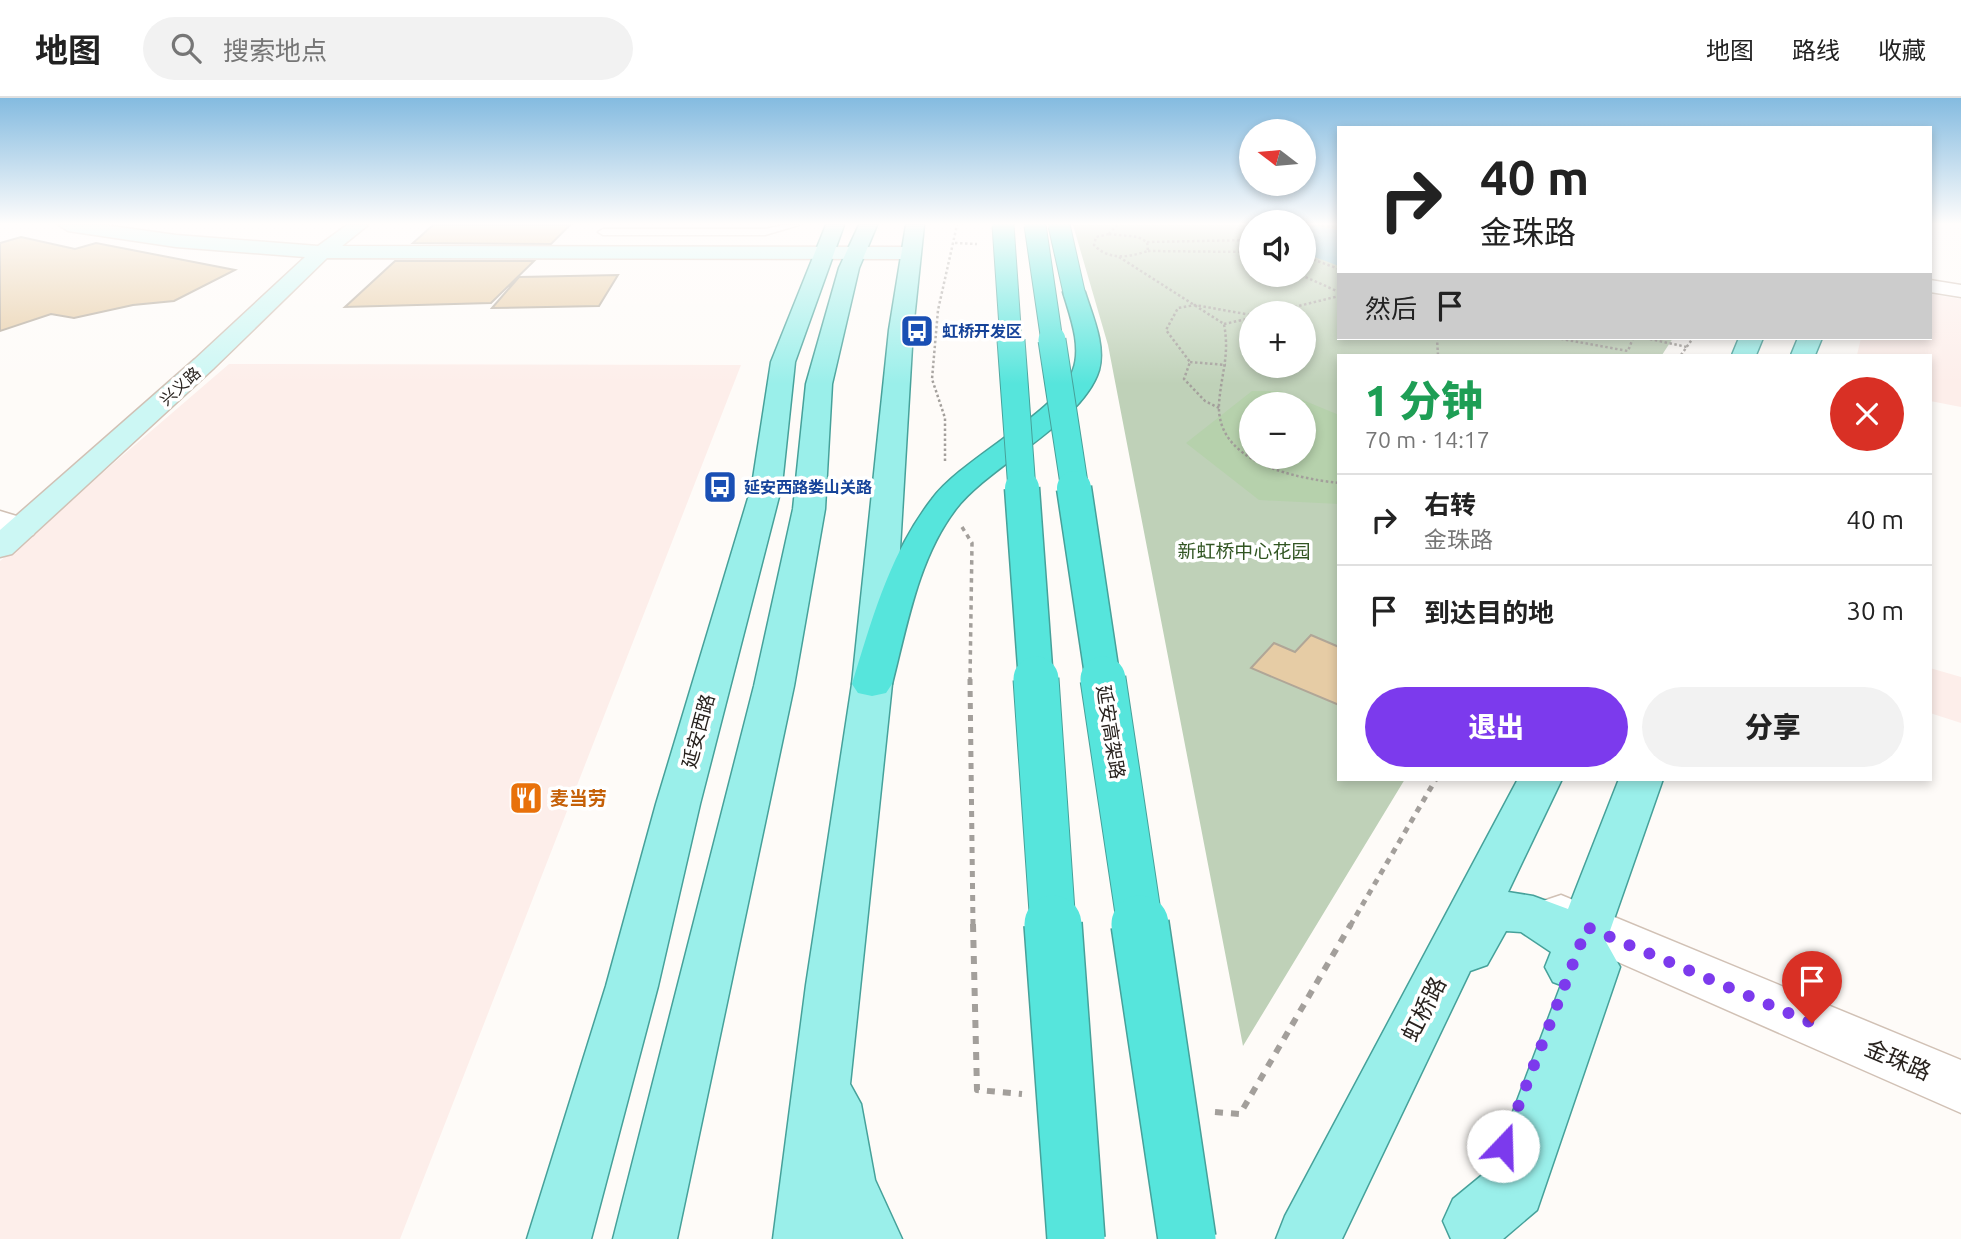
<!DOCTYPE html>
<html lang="zh">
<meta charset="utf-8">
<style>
body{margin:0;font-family:Ubuntu,"Noto Sans SC",sans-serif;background:#f2f2f2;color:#222;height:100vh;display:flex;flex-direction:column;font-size:26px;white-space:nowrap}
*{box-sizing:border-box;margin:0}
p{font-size:23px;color:#767676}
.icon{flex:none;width:38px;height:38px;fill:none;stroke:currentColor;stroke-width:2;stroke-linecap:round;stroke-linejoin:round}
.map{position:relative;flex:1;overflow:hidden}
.drawer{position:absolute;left:1337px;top:256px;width:595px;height:427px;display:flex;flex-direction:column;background:#fff;border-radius:0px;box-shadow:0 4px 10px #0003}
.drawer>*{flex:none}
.hud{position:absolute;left:1337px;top:28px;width:595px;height:214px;border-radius:0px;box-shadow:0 4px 10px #0003;background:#fff;color:#222;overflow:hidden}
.needle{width:46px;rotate:286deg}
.controls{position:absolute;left:1239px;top:21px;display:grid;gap:14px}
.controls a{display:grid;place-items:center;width:77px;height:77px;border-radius:50%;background:#fff;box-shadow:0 4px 10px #0003;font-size:35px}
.pin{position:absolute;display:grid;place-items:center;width:60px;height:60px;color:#fff;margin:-72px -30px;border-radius:50% 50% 50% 0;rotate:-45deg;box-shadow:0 0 7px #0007}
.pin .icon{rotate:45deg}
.me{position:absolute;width:77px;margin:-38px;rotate:21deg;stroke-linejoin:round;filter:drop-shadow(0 0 5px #0008)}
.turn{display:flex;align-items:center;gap:24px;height:147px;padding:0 28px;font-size:32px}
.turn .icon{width:91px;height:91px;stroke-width:2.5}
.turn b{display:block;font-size:49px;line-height:60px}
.then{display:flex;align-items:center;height:66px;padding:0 28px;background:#0003;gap:14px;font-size:26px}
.round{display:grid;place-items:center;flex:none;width:74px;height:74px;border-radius:37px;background:#f2f2f2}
.headline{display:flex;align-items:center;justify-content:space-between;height:119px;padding:0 28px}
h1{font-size:42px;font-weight:800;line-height:52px;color:#1e9e55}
.action{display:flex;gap:14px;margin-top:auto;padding:14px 28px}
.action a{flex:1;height:80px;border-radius:42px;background:#7c3aed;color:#fff;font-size:28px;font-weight:800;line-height:80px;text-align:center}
.action a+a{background:#f2f2f2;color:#222}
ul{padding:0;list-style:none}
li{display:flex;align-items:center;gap:21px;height:91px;padding:0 28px;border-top:2px solid #e0e0e0}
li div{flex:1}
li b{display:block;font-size:26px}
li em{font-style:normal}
header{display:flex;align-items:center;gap:42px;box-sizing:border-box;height:98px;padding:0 35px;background:#fff;border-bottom:2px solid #e0e0e0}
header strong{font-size:33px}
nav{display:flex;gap:38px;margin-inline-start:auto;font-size:24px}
.search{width:490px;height:63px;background:#f2f2f2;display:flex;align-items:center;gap:18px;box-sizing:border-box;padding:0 24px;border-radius:38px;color:#767676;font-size:26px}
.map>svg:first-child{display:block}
</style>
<header>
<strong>地图</strong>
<div class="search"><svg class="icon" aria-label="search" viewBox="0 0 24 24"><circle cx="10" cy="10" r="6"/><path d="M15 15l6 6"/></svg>搜索地点</div>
<nav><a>地图</a><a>路线</a><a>收藏</a></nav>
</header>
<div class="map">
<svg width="1961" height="1141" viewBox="0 0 1961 1141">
<rect width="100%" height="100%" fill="#fefbf8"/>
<path fill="#fdeeea" d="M1930,196L1961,201V309L1930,303V257H1857L1861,240H1930Z
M229,266L741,267L400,1141H0V463Z
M1930,570L1961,579V625L1930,615Z"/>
<path fill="#bfd1b8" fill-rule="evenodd" d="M1073,127H1251V177H1304V127H1339V240H1673L1662,257H1339V681H1405L1243,948L1108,247ZM1251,215H1304V268H1251ZM1251,306H1304V359H1251Z"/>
<path fill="#b6d1ac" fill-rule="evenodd" d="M1252,293H1281L1339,317V406L1259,402L1186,345ZM1251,306H1304V359H1251Z"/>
<path fill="#8fc5d3" d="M1312,128L1339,132V168L1304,155V129Z"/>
<path fill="#e6cca5" stroke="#b0a697" stroke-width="2" d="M433,127H570L551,146L413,145Z
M21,139L75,151L96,145L235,172L174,203L133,207L74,220L51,216L0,233V145Z
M395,163H534L491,205L345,209Z
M618,177L599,208L492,210L519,179Z
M1311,537L1339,549V607L1251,570L1274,545L1295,554Z"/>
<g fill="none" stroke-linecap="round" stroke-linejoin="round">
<defs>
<path id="lane" d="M784,127H799L765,137H603L598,134L603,131H765Z"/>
<path id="street" d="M1930,182L1961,187V199L1930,194Z
M0,413L33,423L38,430L33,437L22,440L0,433Z
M1561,797L1961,962V1015L1543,831L1536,817L1543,803Z"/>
<path id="secondary" d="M59,127H104L176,137L318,148L347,127H368L342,148L910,149L917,151L920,155L917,159L910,161L327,160L213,271L12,456L0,459V432L195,261L305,159L176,149L68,133Z"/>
<path id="primary" d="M826,127H844L795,264L782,387L700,706L658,888L591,1141H527L606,888L656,706L752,387L771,264Z
M859,127H877L859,170L832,286L825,411L794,588L677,1141H613L754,588L793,411L806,286L839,170Z
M906,127H924L913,232L892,586L850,986L861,1006L875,1082L902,1141H773L806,887L852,586L889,232Z
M1739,240H1763L1756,257H1732Z
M1798,240H1822L1815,257H1791Z
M1518,681H1562L1508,794L1533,798L1568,811L1619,681H1663L1606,844L1620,869L1537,1112L1503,1141H1451L1443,1123L1453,1101L1492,1069L1561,887L1553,884L1545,869L1551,854L1521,834L1506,833L1487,867L1470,873L1342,1141H1276L1285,1118Z"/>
<path id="highway" d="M1074,188L1082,189L1085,194C1092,217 1106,247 1099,272C1083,325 989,367 955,412C918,461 907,528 892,586L886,595L872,598L858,595L852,586C872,521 890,455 932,401C962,360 1059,314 1073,272C1082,248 1070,218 1063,194L1066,189Z"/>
</defs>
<use href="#lane" stroke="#d1c1b5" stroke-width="3"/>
<use href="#street" stroke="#d1c1b5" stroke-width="3"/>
<use href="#secondary" stroke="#d1c1b5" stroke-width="3"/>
<use href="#primary" stroke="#46a19a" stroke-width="3"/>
<use href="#highway" stroke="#46a19a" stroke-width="3"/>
<path stroke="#a39f9b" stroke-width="2.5" stroke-dasharray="2.5 2.5" stroke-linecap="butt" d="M1249,127L1251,133
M1317,127L1339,130
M1109,136L1138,139L1147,144L1148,153C1129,159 1109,163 1094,147L1096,139Z
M1109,136L1117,127
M1147,144L1251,142
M955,145L977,146
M1148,153L1251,154
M1304,158L1339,171
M1119,159L1224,226C1230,258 1221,276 1219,306C1216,365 1295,380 1339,385
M1301,177L1339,194
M1270,215L1339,198
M1224,226L1251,220
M1556,240L1628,253L1633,240
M1645,240L1687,249
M1438,257L1437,241L1440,240
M1681,257L1693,240
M1190,264L1226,267
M1219,310L1205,303L1184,281L1190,264L1166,232L1178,210L1195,207L1251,217
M945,363V320L932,281L938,212L957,127"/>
<path stroke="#a39f9b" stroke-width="3.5" stroke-dasharray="4.5 4.5" stroke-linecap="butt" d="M962,429L972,445L970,583"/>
<path stroke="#a39f9b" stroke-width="5" stroke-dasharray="6 6" stroke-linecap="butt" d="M970,581L973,828
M1350,828L1436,681"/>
<path stroke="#a39f9b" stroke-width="6" stroke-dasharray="8 8" stroke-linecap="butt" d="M973,826L977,992L1022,996
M1215,1014L1240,1016L1351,826"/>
<use href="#lane" fill="#fff" fill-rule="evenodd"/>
<use href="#street" fill="#fff" fill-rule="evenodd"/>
<use href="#secondary" fill="#ccf7f4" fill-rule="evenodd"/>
<use href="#primary" fill="#9aefea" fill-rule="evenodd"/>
<use href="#highway" fill="#56e5dc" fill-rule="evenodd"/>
<defs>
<path id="highway-bridge-far4" d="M1003,127L1011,243
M1035,127L1052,243
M1059,127L1074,194"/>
<path id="highway-bridge-far3" d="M1011,242L1022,392
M1052,242L1075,392"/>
<path id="highway-bridge-far2" d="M1022,390L1036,583
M1074,390L1103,583"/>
<path id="highway-bridge-far1" d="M1036,581L1053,828
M1103,581L1140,828"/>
<path id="highway-bridge" d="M1053,826L1076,1141
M1140,826L1187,1141"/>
</defs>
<use href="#highway-bridge-far4" stroke="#46a19a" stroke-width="23" stroke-linecap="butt"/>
<use href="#highway-bridge-far3" stroke="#46a19a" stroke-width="29" stroke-linecap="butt"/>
<use href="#highway-bridge-far2" stroke="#46a19a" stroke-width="37" stroke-linecap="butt"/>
<use href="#highway-bridge-far1" stroke="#46a19a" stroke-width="47" stroke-linecap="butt"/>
<use href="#highway-bridge" stroke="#46a19a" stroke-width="60" stroke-linecap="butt"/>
<use href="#highway-bridge-far4" stroke="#56e5dc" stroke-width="21"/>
<use href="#highway-bridge-far3" stroke="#56e5dc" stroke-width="27"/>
<use href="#highway-bridge-far2" stroke="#56e5dc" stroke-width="34"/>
<use href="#highway-bridge-far1" stroke="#56e5dc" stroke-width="45"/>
<use href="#highway-bridge" stroke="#56e5dc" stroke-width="57"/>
</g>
<linearGradient id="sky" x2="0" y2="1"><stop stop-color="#84bbe0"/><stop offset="0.44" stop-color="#fffdfc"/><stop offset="1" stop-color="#fffdfc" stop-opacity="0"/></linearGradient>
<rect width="1961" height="286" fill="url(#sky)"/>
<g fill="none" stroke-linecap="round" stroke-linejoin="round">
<path stroke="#7c3aed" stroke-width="12" stroke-dasharray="0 21.6" d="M1503,1048L1587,829L1812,925"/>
</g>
<defs>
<symbol id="bus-square" viewBox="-11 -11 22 22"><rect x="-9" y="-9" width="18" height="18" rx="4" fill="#1a4fb4" stroke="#fff"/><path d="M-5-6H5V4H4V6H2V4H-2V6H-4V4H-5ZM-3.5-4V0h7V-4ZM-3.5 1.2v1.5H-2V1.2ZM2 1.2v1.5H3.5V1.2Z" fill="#fff"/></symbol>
<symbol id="restaurant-square" viewBox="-11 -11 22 22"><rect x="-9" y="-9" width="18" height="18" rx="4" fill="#e8710a" stroke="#fff"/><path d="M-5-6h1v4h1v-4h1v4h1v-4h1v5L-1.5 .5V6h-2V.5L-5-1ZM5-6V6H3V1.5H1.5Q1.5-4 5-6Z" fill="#fff"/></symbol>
</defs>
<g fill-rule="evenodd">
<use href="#bus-square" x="898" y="214" width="38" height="38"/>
<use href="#bus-square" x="701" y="370" width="38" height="38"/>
<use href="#restaurant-square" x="507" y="681" width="38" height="38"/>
</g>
<g text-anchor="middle" stroke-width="7" stroke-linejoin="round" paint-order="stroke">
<g font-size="16" font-weight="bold" fill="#164399" stroke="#fff" text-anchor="start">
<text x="942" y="239">虹桥开发区</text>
<text x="744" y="395">延安西路娄山关路</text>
</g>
<g font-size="16" fill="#28221e" stroke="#fff">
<text transform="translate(180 288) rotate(-42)" y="6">兴义路</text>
</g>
<g font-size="19" fill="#315522" stroke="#fff">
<text x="1244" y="460">新虹桥中心花园</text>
</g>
<g font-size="19" fill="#28221e" stroke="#fff">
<text transform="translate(698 633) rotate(-75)" y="7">延安西路</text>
<text transform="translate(1111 634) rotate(81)" y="7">延安高架路</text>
</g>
<g font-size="19" font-weight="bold" fill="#c56008" stroke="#fff" text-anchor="start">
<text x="550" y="707">麦当劳</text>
</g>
<g font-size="23" fill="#28221e" stroke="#fff">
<text transform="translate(1424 911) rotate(-63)" y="8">虹桥路</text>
<text transform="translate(1898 962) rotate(23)" y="8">金珠路</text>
</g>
</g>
</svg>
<div class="controls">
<a><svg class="needle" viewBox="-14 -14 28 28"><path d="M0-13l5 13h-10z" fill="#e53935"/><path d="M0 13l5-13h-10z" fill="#767676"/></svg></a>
<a><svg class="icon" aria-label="sound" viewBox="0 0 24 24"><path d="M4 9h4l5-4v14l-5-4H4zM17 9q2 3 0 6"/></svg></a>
<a>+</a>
<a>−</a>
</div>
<div class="pin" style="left:1812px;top:925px;background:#d93025"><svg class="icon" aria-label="arrive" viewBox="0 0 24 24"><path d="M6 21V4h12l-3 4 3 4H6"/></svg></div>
<svg class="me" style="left:1503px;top:1048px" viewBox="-20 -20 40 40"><circle r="19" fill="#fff"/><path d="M0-13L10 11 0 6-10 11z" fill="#7c3aed"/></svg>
<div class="hud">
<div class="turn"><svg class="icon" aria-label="right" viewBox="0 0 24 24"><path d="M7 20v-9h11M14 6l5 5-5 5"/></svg><div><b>40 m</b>金珠路</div></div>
<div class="then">然后<svg class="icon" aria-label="arrive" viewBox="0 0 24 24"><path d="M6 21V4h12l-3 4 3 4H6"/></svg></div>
</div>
<section class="drawer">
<div class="headline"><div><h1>1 分钟</h1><p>70 m · 14:17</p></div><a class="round" style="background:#d93025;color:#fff"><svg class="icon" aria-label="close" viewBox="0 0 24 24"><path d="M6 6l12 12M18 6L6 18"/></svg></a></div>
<ul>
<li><svg class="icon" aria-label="right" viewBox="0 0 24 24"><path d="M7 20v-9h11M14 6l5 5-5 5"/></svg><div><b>右转</b><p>金珠路</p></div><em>40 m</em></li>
<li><svg class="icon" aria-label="arrive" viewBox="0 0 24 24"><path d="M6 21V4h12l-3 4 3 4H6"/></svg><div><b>到达目的地</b></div><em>30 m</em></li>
</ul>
<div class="action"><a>退出</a><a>分享</a></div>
</section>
</div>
